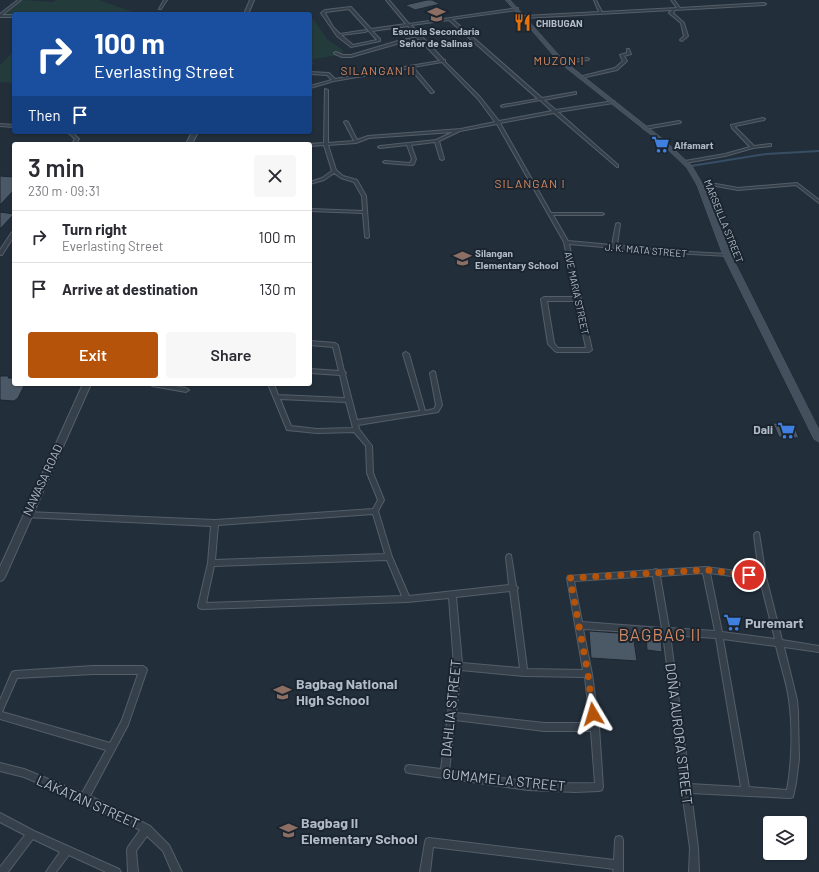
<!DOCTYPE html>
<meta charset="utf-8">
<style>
body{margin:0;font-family:Barlow,sans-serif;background:#f7f7f7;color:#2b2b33;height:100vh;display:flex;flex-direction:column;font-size:15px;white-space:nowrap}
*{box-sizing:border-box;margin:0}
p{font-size:13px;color:#7c7c81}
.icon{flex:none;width:22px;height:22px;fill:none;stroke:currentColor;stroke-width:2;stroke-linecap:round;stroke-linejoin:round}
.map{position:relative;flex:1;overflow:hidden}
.drawer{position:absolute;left:12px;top:142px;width:300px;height:244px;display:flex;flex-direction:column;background:#fff;border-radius:4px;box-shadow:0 1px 3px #0004}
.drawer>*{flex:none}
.guide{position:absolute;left:12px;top:12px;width:300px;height:122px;border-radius:4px;box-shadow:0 1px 3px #0004;background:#1a4fa0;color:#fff;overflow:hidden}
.buttons{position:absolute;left:763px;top:816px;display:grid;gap:8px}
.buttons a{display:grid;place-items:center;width:44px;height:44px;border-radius:4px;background:#fff;box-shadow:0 1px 3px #0004;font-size:20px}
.pin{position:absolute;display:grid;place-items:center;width:34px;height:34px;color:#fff;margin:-17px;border:2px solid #fff;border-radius:50%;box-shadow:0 1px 4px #0007}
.me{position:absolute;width:44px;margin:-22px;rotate:353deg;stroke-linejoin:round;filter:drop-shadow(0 0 3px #0008)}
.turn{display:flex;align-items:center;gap:14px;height:84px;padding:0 16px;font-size:18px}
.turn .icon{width:52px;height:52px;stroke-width:2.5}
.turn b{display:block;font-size:28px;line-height:34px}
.then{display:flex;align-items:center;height:38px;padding:0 16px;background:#0003;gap:8px;font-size:15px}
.round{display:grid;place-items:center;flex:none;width:42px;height:42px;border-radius:4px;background:#f7f7f7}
.overview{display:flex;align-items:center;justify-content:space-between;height:68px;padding:0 16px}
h1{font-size:24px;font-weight:600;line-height:30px}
.button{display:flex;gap:8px;margin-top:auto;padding:8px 16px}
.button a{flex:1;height:46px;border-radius:4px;background:#b45309;color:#fff;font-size:16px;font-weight:600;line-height:46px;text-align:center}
.button a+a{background:#f7f7f7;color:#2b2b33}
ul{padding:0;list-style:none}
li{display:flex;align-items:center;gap:12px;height:52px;padding:0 16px;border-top:1px solid #e1e1e2}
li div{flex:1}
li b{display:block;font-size:15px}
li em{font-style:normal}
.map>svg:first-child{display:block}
</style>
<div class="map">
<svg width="819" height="872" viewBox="0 0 819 872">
<rect width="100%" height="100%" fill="#222f3b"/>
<path fill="#243b3c" d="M21,0L53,2L57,0H99L138,14H145H14V16L2,15Z
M310,19H313L327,39L344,51L339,55L314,59L312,61L315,64L310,65Z
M14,51V83L0,82V65Z"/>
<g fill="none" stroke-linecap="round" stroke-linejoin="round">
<path stroke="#384e64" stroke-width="2" d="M691,166L766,154L819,151"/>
</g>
<path fill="#4b5966" stroke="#1d2732" d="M427,0H432L440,4L415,10L405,5Z
M0,176L14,177V190L0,205Z
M0,212L14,214L0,229Z
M0,376H9L8,378H14V384H25L18,398L14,401L0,400Z
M773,423L793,424L799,438L779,437Z
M589,631L633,634L637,661L591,658Z
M646,635L661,637L662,652L647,650Z"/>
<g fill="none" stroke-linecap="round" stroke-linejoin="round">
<defs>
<path id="minor" d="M18,0H21L2,15H14V17H0V14Z
M164,0H167L161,9H159Z
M386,0H389L409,24L518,8L517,10L452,19L542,98L576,92V94H575L544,100L556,110L614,101L615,102L613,103L558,112L618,165V167H617L554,113L500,123L551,213H602L604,214L602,215H553L568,241L612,245L616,224L618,223L620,224L617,245L671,251L727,254L729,255V256L671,253L569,244L592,350L589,352H557L555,351L548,344L541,299L544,297H575L564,242L497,124L460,131L439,141L444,159L442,160L440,159L435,142L411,145L416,159L414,164L412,165L385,163L383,162L385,161L410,163L412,159L407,145L380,148L378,147L380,146L436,140L453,132L369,138L356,143L328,145L336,170L343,176L357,180L366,196L369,237L367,238L365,237L363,213L310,211V209L363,211L362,196L354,182L341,178L334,173L324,180L310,184V182L322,178L332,171L324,145L310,146L309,144L324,143L325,89L328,90V143L354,141L344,122L346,121L348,122L357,140L368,136L461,129L495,122L478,99L442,62L413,67L433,91L434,92L432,93H431L410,68L334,81L310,88V86L332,80L327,75L310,74V72L329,73L335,79L375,72L382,68L392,69L440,61L419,39L400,43L351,57H342L335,54L334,53L336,52L343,55H351L398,41L418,37L408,26L372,31L380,39V41L351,47L337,36L321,13L325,10L351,7L371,29L406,24ZM349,9L377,40L353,45L341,35L365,32L367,31L366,30L340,34L333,27L325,13L326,12ZM449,20L538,99L503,105L501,106L502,107L540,100L552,111L499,121L480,97L445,62V60H444L411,25ZM547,301H576L586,348H558L554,343Z
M594,0H596L602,12L677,8L671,0H674L680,8L764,3L766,4L764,5L675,10L673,13L684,23L688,36L682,41L680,40L684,36L681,23L669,13L672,10L524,18L522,17L524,16L599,12Z
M627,49H629L631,54L624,56L627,61L617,70L581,78L579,77L615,68L623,61L620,55L627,53Z
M587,58L589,59L588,60L562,63L560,62L562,61Z
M763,118L765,119L764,120L735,126V127L754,146L770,144H771V146L753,148L725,156L685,163L683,162L685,161L725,154L750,147L732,128L731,125Z
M679,121L681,122L680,123L645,129L643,128L645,127Z
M0,124L14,125V127L0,126Z
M65,132H72L79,139L76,144H72L75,139L70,134Z
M797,183L819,200V203L796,185L738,190L716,186H700L698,185L700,184H716L738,188Z
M12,232H14V236L2,255H0V250Z
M310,341L335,343L338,345L344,371L346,373L345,374L357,420L420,411L403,354L404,353L406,352L409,354L425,411L434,409L436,405L430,373L433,371L435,372L442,405L438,412L358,425L359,429L372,446L373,473L384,500L378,511L392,557L409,596L509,585L506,557L507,555L509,554L511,555L516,586L518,588L517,590L527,669L583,670L567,578L568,576L653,570L656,569L658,570L706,567L759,574L754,535L755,533L757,532L759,533L766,577L782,640L819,646V652L784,647L797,700L798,712L799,759L796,783L793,797L790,798L691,793L698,848L699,872H689L690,848L682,791L681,788L682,786L663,634L583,629L592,674L599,727L603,787L602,790L599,791L575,792L528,790L409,773L406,772L405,769L406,766L409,765L441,769L454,666L449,598L407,602L202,609L199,608L198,606L208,563L211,526L25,517L24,515L25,513L27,512L215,520L373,509L378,500L367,473L366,446L354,432L317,433L287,430L268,384H274L278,395L345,398L340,375L310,373V369L339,371L333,347L310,345ZM280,399L346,402L353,428L317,429L291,426ZM373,514L385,554L215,560L218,525ZM387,560L402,596L206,603L214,566ZM703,573L715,631L669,628L660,576ZM710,573L760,580L775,639L722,632ZM653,576L662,628L582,622L574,581ZM510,591L520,668L462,663L456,597ZM670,635L716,638L741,787L690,784ZM723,639L776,646C780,664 787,683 789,700C793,727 792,763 787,790L749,787ZM461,670L524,676L585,677L590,723H544L456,713ZM455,720L544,731H591L595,783C546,785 498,778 449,771Z
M149,384H163L186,388L189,390L186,392L152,386Z
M93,666H143L146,668L147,670L128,725L90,796L150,826L169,845L182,872H172L163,851L147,836L136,851L138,872H128L127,850L128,847L140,830L81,801L24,777L0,771V763L24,769L82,793L106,750L0,719V700L12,672L15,671ZM93,674H138L122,720L110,743L2,712L17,678Z
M0,813L34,831L119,869L121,872H106L69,855L56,872H46L60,852L33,839L8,872H0V867L25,835L0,822Z
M619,836L622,837L623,840V872H613L614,869L433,847L430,872H420L425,842L426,839L429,838L614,860L615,840L616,837Z"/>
<path id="tertiary" d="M250,0H254L248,14H244Z
M192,132H198L192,144H186Z
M83,384H91L5,577L3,580L0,581V567Z"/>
<path id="secondary" d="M506,0H510L564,61L664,140L692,166L703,185L731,255L819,430V442L814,439L723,255L697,185L687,168L660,142L560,63Z"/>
</defs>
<use href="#minor" stroke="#545e69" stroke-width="2"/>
<use href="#tertiary" stroke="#545e69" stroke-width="2"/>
<use href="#secondary" stroke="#545e69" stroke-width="1"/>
<use href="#minor" fill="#36404b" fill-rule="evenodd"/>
<use href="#tertiary" fill="#36404b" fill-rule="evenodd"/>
<use href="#secondary" fill="#44505e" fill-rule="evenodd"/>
</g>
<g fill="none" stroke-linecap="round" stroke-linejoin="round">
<path stroke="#b45309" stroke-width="7" stroke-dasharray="0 12.6" d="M593,714L588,674L570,578L706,570L749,575"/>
</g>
<defs>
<symbol id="school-bare" viewBox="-9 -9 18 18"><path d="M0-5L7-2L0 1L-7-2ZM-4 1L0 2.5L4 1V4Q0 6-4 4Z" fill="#8d6e63" stroke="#1b2530" stroke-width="2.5" paint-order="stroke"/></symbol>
<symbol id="restaurant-bare" viewBox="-9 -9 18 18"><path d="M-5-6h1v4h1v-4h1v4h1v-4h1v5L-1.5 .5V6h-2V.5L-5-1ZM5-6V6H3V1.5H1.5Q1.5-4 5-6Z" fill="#e8710a" stroke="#1b2530" stroke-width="2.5" paint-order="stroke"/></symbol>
<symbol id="supermarket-bare" viewBox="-9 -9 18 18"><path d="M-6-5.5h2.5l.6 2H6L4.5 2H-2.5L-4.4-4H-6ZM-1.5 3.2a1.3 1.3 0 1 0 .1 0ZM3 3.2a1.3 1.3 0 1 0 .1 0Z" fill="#3f7fe0" stroke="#1b2530" stroke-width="2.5" paint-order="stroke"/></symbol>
</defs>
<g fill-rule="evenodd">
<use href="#school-bare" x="424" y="2" width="25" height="25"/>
<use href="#restaurant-bare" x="510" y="10" width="25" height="25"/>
<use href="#supermarket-bare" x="648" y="132" width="25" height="25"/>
<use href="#school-bare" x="450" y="246" width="25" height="25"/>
<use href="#supermarket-bare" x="774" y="418" width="25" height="25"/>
<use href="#supermarket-bare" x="720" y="610" width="25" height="25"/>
<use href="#school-bare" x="270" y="680" width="25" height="25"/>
<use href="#school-bare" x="276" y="818" width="25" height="25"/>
</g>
<g text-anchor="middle" stroke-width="4" stroke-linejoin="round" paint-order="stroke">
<g font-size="10" font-weight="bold" fill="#b1bbc7" stroke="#1b2530" text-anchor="start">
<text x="536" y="27">CHIBUGAN</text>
<text x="436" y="35" text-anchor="middle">Escuela Secondaria<tspan x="436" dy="12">Señor de Salinas</tspan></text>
<text x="674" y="149">Alfamart</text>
<text x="475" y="257">Silangan<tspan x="475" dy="12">Elementary School</tspan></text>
</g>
<g font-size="10" fill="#b1bbc7" stroke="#1b2530">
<text transform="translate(724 221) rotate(68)" y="4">MARSEILLA STREET</text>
<text transform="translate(646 250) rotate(5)" y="4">J. K. MATA STREET</text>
<text transform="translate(577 293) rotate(78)" y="4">AVE MARIA STREET</text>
</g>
<g font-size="12" letter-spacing="1" fill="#d28861" stroke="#1b2530">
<text x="559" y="65">MUZON I</text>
<text x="378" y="75">SILANGAN II</text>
<text x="530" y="188">SILANGAN I</text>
</g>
<g font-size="12" font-weight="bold" fill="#b1bbc7" stroke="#1b2530" text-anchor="end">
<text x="773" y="434">Dali</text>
</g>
<g font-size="12" fill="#b1bbc7" stroke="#1b2530">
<text transform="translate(43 480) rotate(-65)" y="4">NAWASA ROAD</text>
</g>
<g font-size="14" font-weight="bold" fill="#b1bbc7" stroke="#1b2530" text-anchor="start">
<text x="745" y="628">Puremart</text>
<text x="296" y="689">Bagbag National<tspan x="296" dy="16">High School</tspan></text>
<text x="301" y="828">Bagbag II<tspan x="301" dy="16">Elementary School</tspan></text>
</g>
<g font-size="14" fill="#b1bbc7" stroke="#1b2530">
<text transform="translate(451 708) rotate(-84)" y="5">DAHLIA STREET</text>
<text transform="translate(679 734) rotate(83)" y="5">DOÑA AURORA STREET</text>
<text transform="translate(504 780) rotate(6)" y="5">GUMAMELA STREET</text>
<text transform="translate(88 802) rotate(24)" y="5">LAKATAN STREET</text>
</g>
<g font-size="17" letter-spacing="1" fill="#d28861" stroke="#1b2530">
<text x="660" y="641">BAGBAG II</text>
</g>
</g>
</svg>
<div class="buttons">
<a><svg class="icon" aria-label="layers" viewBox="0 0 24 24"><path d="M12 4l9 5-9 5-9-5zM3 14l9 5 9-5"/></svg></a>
</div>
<div class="pin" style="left:749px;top:575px;background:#d93025"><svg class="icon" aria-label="arrive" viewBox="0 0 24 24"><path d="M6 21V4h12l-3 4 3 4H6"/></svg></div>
<svg class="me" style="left:593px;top:714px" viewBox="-20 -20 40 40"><path d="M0-17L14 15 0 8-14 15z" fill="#b45309" stroke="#fff" stroke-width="4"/></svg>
<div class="guide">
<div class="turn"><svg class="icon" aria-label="right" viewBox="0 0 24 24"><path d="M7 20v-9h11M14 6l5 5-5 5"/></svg><div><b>100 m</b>Everlasting Street</div></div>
<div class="then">Then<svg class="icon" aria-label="arrive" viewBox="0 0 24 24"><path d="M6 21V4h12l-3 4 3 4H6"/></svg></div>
</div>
<section class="drawer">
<div class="overview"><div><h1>3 min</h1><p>230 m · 09:31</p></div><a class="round"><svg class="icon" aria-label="close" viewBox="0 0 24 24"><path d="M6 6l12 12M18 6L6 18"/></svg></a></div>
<ul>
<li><svg class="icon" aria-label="right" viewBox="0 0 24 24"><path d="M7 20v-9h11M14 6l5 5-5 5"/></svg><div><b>Turn right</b><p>Everlasting Street</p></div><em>100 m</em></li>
<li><svg class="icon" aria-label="arrive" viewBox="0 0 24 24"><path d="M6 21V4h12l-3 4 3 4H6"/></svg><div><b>Arrive at destination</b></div><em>130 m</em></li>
</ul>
<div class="button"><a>Exit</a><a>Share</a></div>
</section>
</div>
